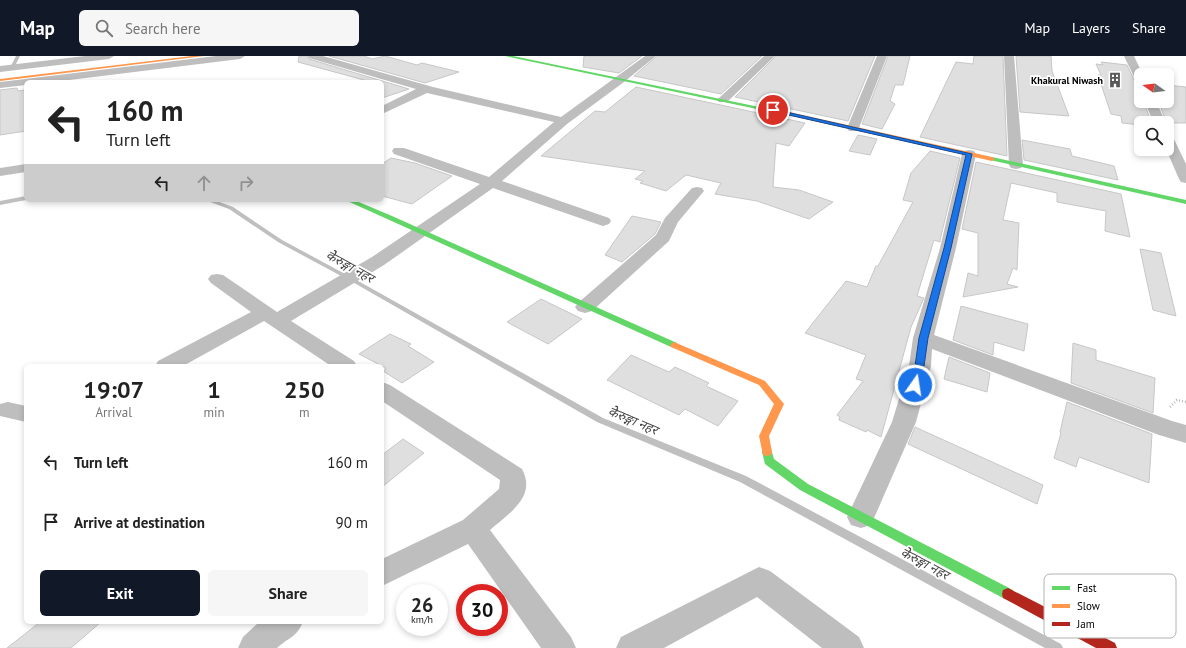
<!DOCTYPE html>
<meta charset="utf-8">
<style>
body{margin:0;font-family:"PT Sans","Noto Sans Devanagari",sans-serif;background:#f6f6f6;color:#222;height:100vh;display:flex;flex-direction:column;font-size:15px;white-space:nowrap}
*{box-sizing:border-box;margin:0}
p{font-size:13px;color:#767676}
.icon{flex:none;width:22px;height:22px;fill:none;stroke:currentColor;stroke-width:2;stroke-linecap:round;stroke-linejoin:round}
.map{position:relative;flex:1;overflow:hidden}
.side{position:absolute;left:24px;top:308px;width:360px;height:260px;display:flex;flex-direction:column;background:#fff;border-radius:6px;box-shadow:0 2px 6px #0003}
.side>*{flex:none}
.guide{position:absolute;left:24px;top:24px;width:360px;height:122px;border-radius:6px;box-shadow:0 2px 6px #0003;background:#fff;color:#222;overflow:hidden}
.needle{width:26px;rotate:284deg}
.tools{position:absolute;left:1134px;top:12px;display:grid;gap:8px}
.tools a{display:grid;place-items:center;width:40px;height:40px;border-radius:6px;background:#fff;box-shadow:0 2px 6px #0003;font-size:20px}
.speed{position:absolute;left:396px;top:528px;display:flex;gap:8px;font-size:20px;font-weight:700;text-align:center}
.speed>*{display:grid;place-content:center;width:52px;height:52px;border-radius:50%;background:#fff;box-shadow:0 2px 6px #0003;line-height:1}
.speed small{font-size:10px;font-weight:400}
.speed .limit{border:6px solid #d22;background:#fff;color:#111}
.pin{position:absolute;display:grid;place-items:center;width:34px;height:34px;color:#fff;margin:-17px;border:2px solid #fff;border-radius:50%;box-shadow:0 1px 4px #0007}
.me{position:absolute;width:44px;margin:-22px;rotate:13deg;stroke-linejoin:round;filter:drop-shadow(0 0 3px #0008)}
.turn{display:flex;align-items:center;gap:14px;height:84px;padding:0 16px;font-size:18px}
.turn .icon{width:52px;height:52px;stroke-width:2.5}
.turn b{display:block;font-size:28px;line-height:34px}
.lanes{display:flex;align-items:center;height:38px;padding:0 16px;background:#0003;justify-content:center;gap:20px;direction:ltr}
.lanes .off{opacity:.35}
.eta{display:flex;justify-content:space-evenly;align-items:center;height:68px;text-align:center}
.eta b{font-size:24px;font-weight:700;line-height:28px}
.action{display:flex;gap:8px;margin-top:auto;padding:8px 16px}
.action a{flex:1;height:46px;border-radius:6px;background:#111827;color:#fff;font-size:16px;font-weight:700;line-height:46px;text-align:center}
.action a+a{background:#f6f6f6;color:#222}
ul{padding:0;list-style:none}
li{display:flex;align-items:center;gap:12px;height:60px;padding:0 16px}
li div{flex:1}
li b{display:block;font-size:15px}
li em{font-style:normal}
header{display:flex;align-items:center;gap:24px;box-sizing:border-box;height:56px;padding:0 20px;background:#111827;color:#fff}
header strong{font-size:19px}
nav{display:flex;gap:22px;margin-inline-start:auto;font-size:14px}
.search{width:280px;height:36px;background:#f6f6f6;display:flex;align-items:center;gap:10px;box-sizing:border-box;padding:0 14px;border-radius:6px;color:#767676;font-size:15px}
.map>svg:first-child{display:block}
</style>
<header>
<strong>Map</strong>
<div class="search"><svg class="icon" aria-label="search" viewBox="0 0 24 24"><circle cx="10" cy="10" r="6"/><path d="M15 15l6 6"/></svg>Search here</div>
<nav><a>Map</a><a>Layers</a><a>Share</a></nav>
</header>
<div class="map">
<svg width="1186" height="592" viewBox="0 0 1186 592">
<rect width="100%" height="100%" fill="#fff"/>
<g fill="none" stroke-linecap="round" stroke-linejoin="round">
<path fill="#bfbfbf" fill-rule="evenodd" d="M26,140V144L0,149V145Z
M205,144H214L233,151L282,184L360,226L603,362L746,420L1061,588L1063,592H1045L740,426L597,366L356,228L278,186L229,153Z"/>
</g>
<path fill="#dfdfdf" stroke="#c7c7c7" d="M299,0H306L309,3L409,33L382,42V26H371L298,6Z
M329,0H364L372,3L385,0L417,9L422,7L459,16L425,27Z
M584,0H642L619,17L583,11Z
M657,0H762L721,38L634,20Z
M776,0H875L848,65L735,41Z
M888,0H910L903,29H895L890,45L895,48L882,73L862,68Z
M974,0H1003L1007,100L920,81L956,6L973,8Z
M1016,0H1051L1052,15L1069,60L1020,56Z
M1101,6L1127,9L1135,26L1141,29V45H1143L1152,67H1141V69L1122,67L1121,60L1111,58L1098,19H1101L1096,8L1103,9Z
M1167,29L1186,31V67H1167L1158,45H1167Z
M636,31L805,67L789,90L776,87L773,131L799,134L833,146L809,163L757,145L715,138L721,127L686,119L666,135L640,127L643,125L635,123L645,115L541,100L595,55L605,56Z
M17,32L18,35L26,34V75L0,79V34Z
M858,79L877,83L870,99L849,95Z
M1022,84L1070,93L1072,100L1114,110L1118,124L1024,104Z
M930,95L960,102L940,184V186L934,184L917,240L924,242L911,271L881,381L867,374L866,376L839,364L840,361L837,359L863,325L856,323L866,299L805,277L846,225L867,231L876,210H878L913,146L903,144L911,117Z
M391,102L415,107L452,120L412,148L382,140V108Z
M976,106L1121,138L1130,181L1105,175L1106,155L1057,146V137L1011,127L1003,164L1019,167L1017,214L1013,212L1007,228L1018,231L963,241L968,217L978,220V177L962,173Z
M632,160L661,166L655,178L622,206L605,199Z
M1140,193L1161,197L1176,260L1153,254Z
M541,243L582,263L548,288L507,266Z
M961,250L1028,268L1024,295L994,286L993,299L953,284Z
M390,278L411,288L408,290L434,306L402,327L383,315L386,313L382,310L359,298Z
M1073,287L1096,294V304L1155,322L1153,357L1071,327Z
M631,299L669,316L675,311L709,327L706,330L738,345L718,370L685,353L679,359L607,324Z
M949,301L990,317L987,336L944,323Z
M1067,346L1152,378L1149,427L1079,401L1076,411L1054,402L1061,377L1060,376Z
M915,371L1043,429L1037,448L908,388Z
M403,383L424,397L382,431V399Z
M40,566H101L71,592H7Z"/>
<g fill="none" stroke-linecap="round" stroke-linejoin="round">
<path stroke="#b9b9b9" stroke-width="2.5" stroke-dasharray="1 2" stroke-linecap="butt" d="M1170,351L1177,344L1186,346"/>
<path fill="#bebebe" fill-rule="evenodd" d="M16,0H20L14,12H10Z"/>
<path fill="#bebebe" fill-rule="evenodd" d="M85,0H114L109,3L0,16V10Z
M216,0H245L240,3L53,26H26V29L0,32V26Z
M307,0H323L433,31L561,61L645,0H656L624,26L567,68L502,125L609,162L611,165L609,168L603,170L597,168L493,132L384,209L291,265L354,305L357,310H331L264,265L183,310H155L158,305L251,256L211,227L208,223L211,219L217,218L223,219L277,256L372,201L480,128L394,98L392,95L394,92H404L489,121L554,66L427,37L382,58V50L416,33L309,2Z
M764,0H775L727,46H719L717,44L719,42Z
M877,0H887L859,72L857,75H849L847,72Z
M1004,0H1014L1023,109L1021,112L1016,113L1011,112L1009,109Z
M1124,0H1134L1143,19H1141V28L1136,25Z
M1144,45H1156L1166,67H1154Z
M1167,77L1172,78L1173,81L1186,108V127L1181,126L1179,123L1166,93Z
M969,94L974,95L976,98L956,192L934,279L1172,365L1186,369V387L1159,379L932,293L931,310L916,366L871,469L861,472L851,469L847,461L892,366L909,310L913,282L940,192L962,98L964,95Z
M26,108V116L0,120V112Z
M697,131L702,132L704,135L678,166L669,185L592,255L585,257L578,255L575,251L578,247L656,179L665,162L692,132Z
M382,326L390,329L522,413C537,441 509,457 490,474L571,581L576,592H541L468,488L382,530V503L463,464L499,433L500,424L382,345Z
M8,346L26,350V366L0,360V348Z
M759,511L770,515L859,581L864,592H822L757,541L664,592H616L621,581Z
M259,566H303C296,582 289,581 277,592H238L243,581Z"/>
<path fill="#63d668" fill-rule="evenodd" d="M505,0H513L774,54L771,56Z
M992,101L1186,144V148L990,104L989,103Z
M345,144H354L392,160L677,287L678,289L677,291H671Z
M767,392L771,393L774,403L808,428L1013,534L1014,538L1013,542L1008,544L1003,542L800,434L765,408L762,396L763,393Z"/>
<path fill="#ff974d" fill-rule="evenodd" d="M192,0H204L0,25V23Z
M771,52L992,101L995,103L992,105L769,55V53Z
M674,286L765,325L784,348L769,380L772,396L771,399L767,400L763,399L759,380L774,348L759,329L671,291L670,289Z"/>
<path fill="#b3261e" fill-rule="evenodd" d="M1008,532L1115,587L1117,592H1096L1003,542L1002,538L1003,534Z"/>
</g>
<path fill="#1a73e8" stroke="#114b97" d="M773,53L972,98L951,192L928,282L924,310L919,332H912L910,329L915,310L919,282L944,192L966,99L771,55L770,54Z"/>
<defs>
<symbol id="building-bare" viewBox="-9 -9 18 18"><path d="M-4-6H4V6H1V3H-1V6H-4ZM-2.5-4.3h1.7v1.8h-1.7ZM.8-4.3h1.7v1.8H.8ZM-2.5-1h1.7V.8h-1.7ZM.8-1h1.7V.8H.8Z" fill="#595959" stroke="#fff" stroke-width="2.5" paint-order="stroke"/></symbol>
</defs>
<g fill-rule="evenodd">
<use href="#building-bare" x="1104" y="13" width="22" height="22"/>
</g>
<g text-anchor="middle" stroke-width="3.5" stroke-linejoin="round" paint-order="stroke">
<g font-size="10" font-weight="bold" fill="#000" stroke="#fff" text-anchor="end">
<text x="1103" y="28">Khakural Niwash</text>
</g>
<g font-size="13" font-style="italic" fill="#444" stroke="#fff">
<text transform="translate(350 210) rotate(29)" y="5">केेरुङ्गा नहर</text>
<text transform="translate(633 364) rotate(23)" y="5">केेरुङ्गा नहर</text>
<text transform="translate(925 507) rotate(28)" y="5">केेरुङ्गा नहर</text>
</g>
</g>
<rect x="1044" y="518" width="132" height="64" rx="6" fill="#fff" stroke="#b2b2b2" stroke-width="1"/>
<rect x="1052" y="530" width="18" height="4" fill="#63d668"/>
<rect x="1052" y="548" width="18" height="4" fill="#ff974d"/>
<rect x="1052" y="566" width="18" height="4" fill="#b3261e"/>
<g font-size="11" fill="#000">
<text x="1077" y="536">Fast</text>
<text x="1077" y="554">Slow</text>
<text x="1077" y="572">Jam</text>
</g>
</svg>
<div class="tools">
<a><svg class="needle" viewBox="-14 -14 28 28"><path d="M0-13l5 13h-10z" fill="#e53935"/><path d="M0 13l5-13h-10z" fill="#767676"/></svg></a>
<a><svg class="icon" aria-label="search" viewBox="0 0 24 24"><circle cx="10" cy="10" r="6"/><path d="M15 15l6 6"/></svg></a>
</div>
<div class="speed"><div>26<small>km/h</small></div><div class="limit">30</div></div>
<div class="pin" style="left:773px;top:54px;background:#d93025"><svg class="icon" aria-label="arrive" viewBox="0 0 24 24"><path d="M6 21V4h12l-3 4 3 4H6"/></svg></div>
<svg class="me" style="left:915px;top:329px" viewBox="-20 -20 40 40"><circle r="17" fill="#1a73e8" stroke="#fff" stroke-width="3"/><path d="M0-11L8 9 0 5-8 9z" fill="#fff"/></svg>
<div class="guide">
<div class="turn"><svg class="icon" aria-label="left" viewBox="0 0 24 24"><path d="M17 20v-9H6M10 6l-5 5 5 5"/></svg><div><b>160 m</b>Turn left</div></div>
<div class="lanes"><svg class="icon" aria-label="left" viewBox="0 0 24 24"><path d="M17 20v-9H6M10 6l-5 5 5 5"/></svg><svg class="icon off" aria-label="ahead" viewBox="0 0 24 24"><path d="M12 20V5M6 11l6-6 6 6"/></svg><svg class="icon off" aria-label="right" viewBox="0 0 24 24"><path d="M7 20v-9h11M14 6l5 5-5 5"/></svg></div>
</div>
<section class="side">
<div class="eta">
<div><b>19:07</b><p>Arrival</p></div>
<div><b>1</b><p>min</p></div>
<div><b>250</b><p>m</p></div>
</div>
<ul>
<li><svg class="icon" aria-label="left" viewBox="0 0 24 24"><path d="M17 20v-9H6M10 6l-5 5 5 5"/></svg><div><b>Turn left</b></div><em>160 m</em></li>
<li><svg class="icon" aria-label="arrive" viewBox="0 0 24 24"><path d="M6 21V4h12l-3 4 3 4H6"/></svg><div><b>Arrive at destination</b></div><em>90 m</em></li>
</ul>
<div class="action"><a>Exit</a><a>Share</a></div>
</section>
</div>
